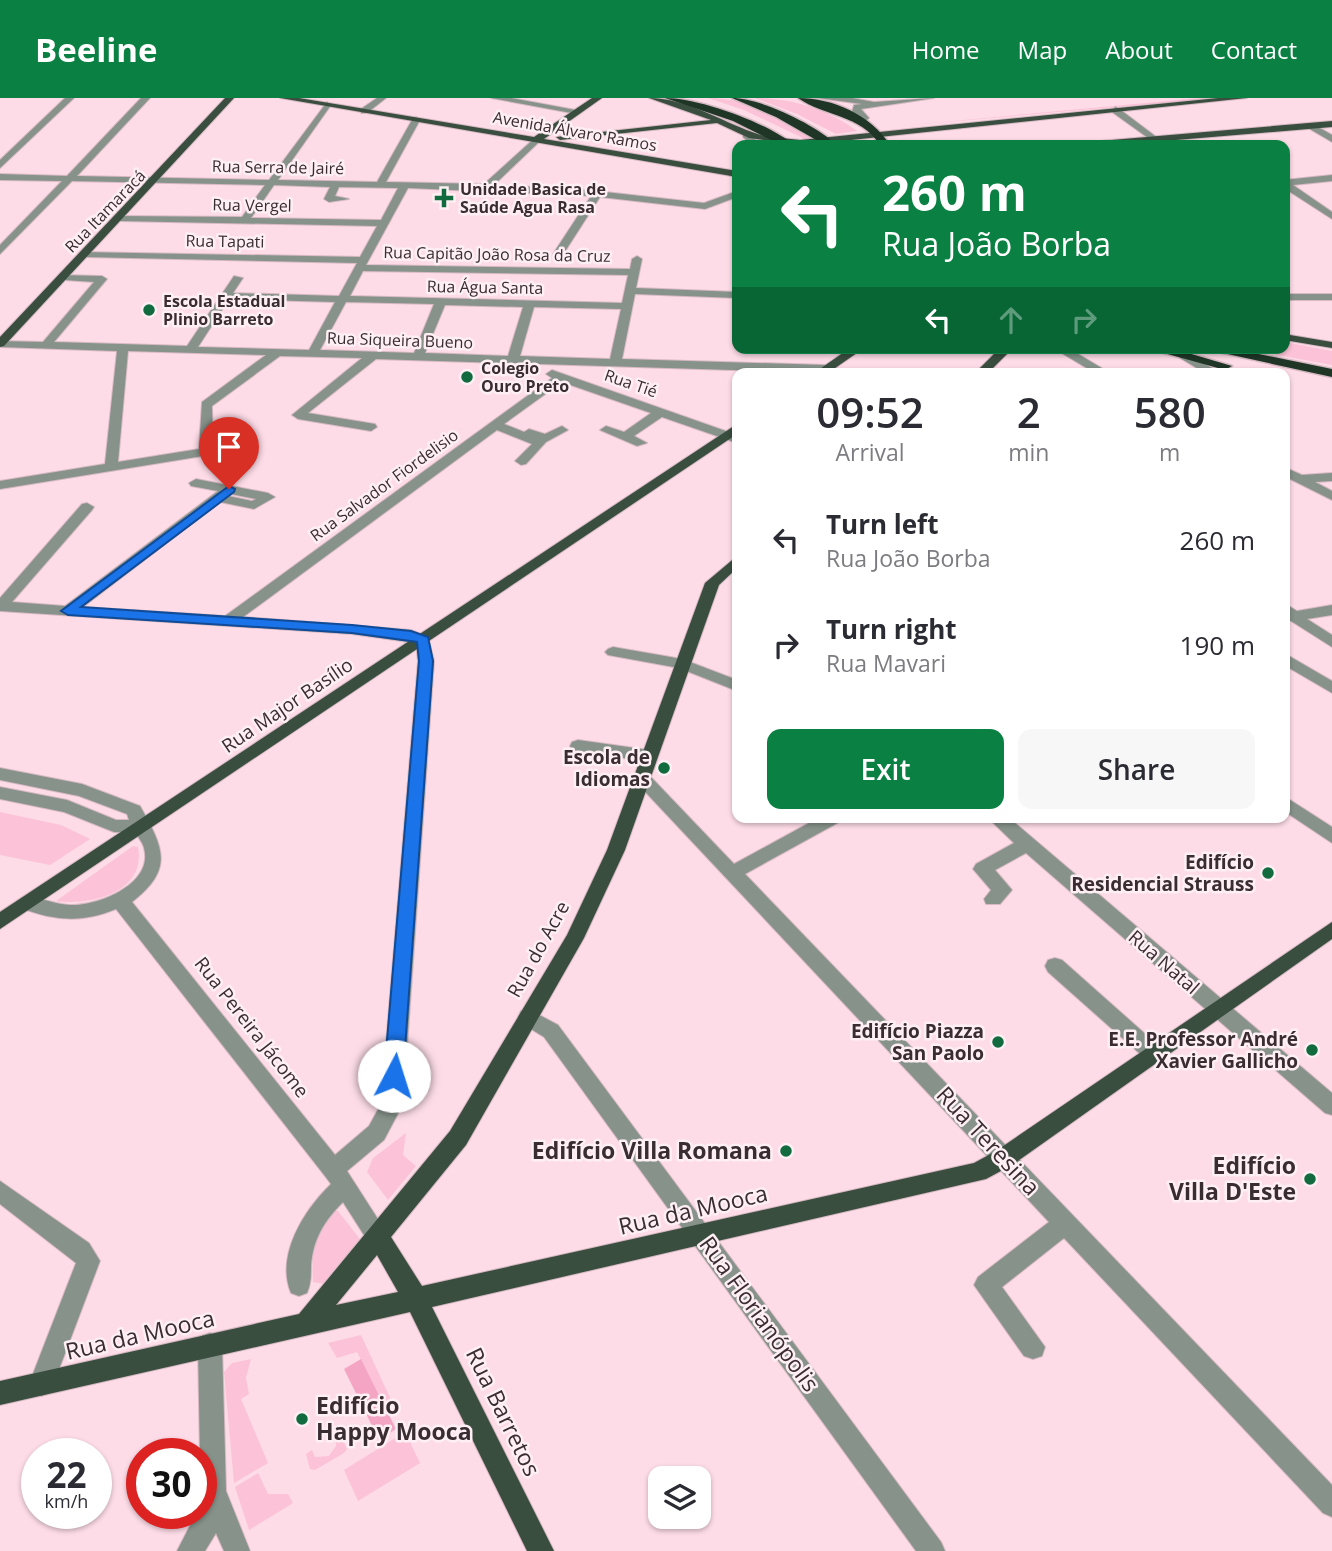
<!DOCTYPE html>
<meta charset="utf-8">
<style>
body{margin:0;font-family:"Open Sans",sans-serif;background:#f7f7f7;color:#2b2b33;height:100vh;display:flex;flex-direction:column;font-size:26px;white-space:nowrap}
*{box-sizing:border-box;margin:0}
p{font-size:23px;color:#7c7c81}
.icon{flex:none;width:38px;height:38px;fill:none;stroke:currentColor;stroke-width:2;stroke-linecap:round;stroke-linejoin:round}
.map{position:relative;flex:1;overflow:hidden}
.drawer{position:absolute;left:732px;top:270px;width:558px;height:455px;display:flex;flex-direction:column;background:#fff;border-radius:14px;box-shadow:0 2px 5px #0004}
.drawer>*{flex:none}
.banner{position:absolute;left:732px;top:42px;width:558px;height:214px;border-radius:14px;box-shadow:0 2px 5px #0004;background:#0b8043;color:#fff;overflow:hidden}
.controls{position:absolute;left:648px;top:1368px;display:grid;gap:14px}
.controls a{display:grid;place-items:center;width:63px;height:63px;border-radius:14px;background:#fff;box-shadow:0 2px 5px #0004;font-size:35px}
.speed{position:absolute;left:21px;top:1340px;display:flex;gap:14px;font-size:35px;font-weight:700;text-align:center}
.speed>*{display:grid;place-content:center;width:91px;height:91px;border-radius:50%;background:#fff;box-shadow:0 2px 5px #0004;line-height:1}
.speed small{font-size:18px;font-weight:400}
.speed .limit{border:10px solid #d22;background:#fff;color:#111}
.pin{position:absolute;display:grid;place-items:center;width:60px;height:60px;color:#fff;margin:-72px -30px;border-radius:50% 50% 50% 0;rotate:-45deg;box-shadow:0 0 7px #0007}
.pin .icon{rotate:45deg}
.me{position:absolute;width:77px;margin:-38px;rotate:5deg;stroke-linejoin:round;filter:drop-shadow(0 0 5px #0008)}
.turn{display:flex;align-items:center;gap:24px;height:147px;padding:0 35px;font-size:32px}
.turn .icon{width:91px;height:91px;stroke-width:2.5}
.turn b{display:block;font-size:49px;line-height:60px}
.lanes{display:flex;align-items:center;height:66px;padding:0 35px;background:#0003;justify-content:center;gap:35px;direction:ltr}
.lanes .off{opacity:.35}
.eta{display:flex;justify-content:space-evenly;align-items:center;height:119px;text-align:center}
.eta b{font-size:42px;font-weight:600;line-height:49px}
.primary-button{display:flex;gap:14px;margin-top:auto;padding:14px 35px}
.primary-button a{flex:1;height:80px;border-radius:14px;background:#0b8043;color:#fff;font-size:28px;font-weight:600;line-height:80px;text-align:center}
.primary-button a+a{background:#f7f7f7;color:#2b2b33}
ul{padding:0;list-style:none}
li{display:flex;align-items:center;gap:21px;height:105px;padding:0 35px}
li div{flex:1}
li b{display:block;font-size:26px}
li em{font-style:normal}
header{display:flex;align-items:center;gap:42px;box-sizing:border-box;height:98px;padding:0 35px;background:#0b8043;color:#fff}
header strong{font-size:33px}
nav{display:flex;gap:38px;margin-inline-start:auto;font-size:24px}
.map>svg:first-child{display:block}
</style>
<header>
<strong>Beeline</strong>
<nav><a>Home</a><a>Map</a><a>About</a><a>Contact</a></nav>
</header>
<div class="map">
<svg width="1332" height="1453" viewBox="0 0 1332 1453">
<rect width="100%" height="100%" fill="#fddce7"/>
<path fill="#fcc2d7" d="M708,0C749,0 782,20 816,40L805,41L744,12Z
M755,0C792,0 828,11 857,33L836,36L797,16Z
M1199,0H1218L889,29Z
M1285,244L1332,253V267L1277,257L1268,252L1284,250Z
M0,714L61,727L90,741L50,767L0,757Z
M133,748L138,749C147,795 89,808 56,803Z
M406,1035L403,1057L416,1068L388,1102L367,1074L373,1060Z
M334,1112L338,1113L363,1145L324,1186L313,1184C311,1154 316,1137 334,1112Z
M361,1237L391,1302L384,1306L357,1254L337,1260L328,1245Z
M251,1261L246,1280L249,1296L241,1301L268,1365L234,1385L224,1274L232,1265Z
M405,1334L420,1365L358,1403L344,1372Z
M340,1336L347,1351L344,1355L315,1372L310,1371L306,1356L312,1352L315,1359L329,1358L336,1348V1338Z
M258,1375L268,1396H288L293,1405L249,1432L235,1389Z"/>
<path fill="#f5a5c4" d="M361,1261L396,1331L379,1342L344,1271Z"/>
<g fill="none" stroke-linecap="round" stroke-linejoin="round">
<defs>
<path id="minor" d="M65,0H74L0,70V62Z
M141,0H150L77,78L269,82L327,4L331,7L278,82L377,84L412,22L416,19L420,22L386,84L484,86L536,39L539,44L494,87L578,91L704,105L737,93V99L705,111L600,99L562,158L558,159L553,156L591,98L408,90L366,167L630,171L632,161L637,158L642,161L636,190L737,194V200L635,196L622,261L826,267L832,271L826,275L376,261L308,315L375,326L377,329L371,333L298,321L292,317L362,260L280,258L212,308L213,349L209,357L0,391V383L105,366L117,253L0,249V243L43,244L94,184L64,182L59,179L60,177L102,178L107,181L54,244L187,248L234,178L243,180L233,195L339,198L357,165L85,159L81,158V154L360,159L377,128L120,123L115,120L117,118L242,119L265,87L72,83L0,156V147L62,83L0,82V76L67,78ZM274,87L330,89L324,101L329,104L349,101L335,98L339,89L398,90L381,122L251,120ZM363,173L628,177L622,205L350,198ZM229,201L335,204L309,252L198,249ZM346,204L434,206L414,255L320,252ZM445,207L523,209L508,258L425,255ZM534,209L621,211L610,261L520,258ZM128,253L266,257L202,304L199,351L118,364Z
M377,0H386L367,15H361V11Z
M491,0H511L581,13L577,16Z
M818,0H852L874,4L934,0L861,11L869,20L861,27L857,24L860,20L852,14L854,7L862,6Z
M1115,9L1118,10L1167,47H1158L1112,14Z
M1311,25L1332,37V44L1308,30Z
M743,35H749L761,47H752L743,39Z
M1332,77V83L1293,87L1332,114V121L1284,90V82Z
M1284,196H1332V202H1284Z
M1053,250H1068L1110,275H1095Z
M1184,255L1218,273L1220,275H1205L1180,260L1178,258Z
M1261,271L1267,273L1269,275H1255Z
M552,272L737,337V345L662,319L634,338L647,345L637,348L600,332L606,328L624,334L651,315L562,284L504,326L524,334L529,331L545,336L562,328L568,332L546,344L526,366L521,367L515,363L532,346L497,332L243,519L411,532L428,539L434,563L403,1006L384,1042L347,1073L390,1140L387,1148L379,1151L371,1148L343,1104C324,1123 313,1141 311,1168C311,1178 311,1186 307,1195L299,1198L291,1195C275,1157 305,1111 331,1086L325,1078L116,811C83,825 55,823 21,810L19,805L21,800C33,796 55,807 70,807C98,808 154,786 144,750C143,745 138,739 136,735L114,734L64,714L0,701V689L67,702L116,722H129L127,716L79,698L0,682V670L82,686L140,708C163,749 175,771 132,804L335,1057L369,1028L381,1006L418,563L416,545L352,536L0,513V500L82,406L87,405L94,409L92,412L12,504L65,508L218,393L191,388L189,385L196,381L268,395L275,399L254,411L220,404L83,509L225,518L552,280L546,276ZM231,396L256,401L252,403L228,398Z
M1284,369L1302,377L1332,375V383L1315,384L1332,393V402L1284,378Z
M1284,505L1297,513L1332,507V517L1307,521L1332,537V549L1291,523H1284Z
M613,549L682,561L737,582V593L679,570L608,557L605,554L608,551Z
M1284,555L1332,583V595L1284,567Z
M578,642L649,652L657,658L649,664L572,652L570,648L572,644Z
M642,674L648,676L734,766L820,719H844L841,723L745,776L1332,1387V1419L1323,1415L1064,1140L1002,1189L1045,1249L1042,1258L1033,1261L1024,1258L974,1187L978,1179L1049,1124L636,684L634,680L636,676Z
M1284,698L1332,729V745L1284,713Z
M987,719H1008L1332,995V1017L1325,1015L1026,755L995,772L1012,792L1000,806H986L984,801L991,792L973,771L976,766L1014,745Z
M1055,860L1062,862L1161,950L1164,956L1161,962L1154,965L1147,962L1048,874L1045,868L1048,862Z
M528,911L558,927L941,1444L945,1453H916L544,939L521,925L518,919L521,913Z
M0,1083L89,1145L100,1163L50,1295L41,1298L32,1295L29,1286L76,1165L0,1106Z
M210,1235L219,1238L222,1247L226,1393L250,1453H224L216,1435L205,1453H177L196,1416H201L198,1247L201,1238Z"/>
<path id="major" d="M225,0H234L4,248L0,249V239Z
M280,0H299L534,39L592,0H602L544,41L737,73V79Z
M649,0C685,0 719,22 752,34C766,40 785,40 800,42L1218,0H1247L804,47L749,40L717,25L560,42L556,39L711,22Z
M1332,23V29L1116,47H1084L1088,44Z
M1284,236L1332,244V250L1284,242Z
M850,250H864L828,275H814Z
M1000,250H1013L988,275H975Z
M737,326V336L0,831V814Z
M737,458V470L719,487L625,752L584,840L466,1047L391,1139L422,1188L974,1065L996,1053L1332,824V841L1012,1067L986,1081L432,1209L554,1453H527L410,1214L0,1307V1283L299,1216L450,1033L567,837L607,752L705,485ZM377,1157L398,1194L336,1207Z"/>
<path id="highway" d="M665,0C699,0 768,25 794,47H781L733,23Z
M732,0C761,0 816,27 837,47H825L776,19Z
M798,0C833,0 871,17 890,47H880C860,16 825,19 798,0Z
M1146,250H1171L1232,268L1225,272Z
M1200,250H1229L1332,271V279Z"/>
</defs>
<use href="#minor" stroke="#d6b9c3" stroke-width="2"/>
<use href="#major" stroke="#d6b9c3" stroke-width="2"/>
<use href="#highway" stroke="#d6b9c3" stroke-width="3"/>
<use href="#minor" fill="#86928a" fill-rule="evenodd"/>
<use href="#major" fill="#3a4e40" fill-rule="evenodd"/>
<use href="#highway" fill="#1f3627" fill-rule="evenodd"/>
</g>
<path fill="#1a73e8" stroke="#114b97" stroke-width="2" d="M229,388L235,391L234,394L81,509L352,527L411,533L428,539L433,563L403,978L400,984H387L384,978L419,563L417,544L352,535L68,517L61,513Z"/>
<g fill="#126b3e" stroke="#fdeff4" stroke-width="2.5">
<path d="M440.5 89.5h7v7h7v7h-7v7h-7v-7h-7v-7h7z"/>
<circle cx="149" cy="212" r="7"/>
<circle cx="467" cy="279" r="7"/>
<circle cx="664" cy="670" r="7"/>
<circle cx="1268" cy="775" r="7"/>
<circle cx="998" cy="944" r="7"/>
<circle cx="1312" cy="952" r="7"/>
<circle cx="786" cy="1053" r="7"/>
<circle cx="1310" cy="1081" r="7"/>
<circle cx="302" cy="1321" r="7"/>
</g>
<g text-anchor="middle" stroke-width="5" stroke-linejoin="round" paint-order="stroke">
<g font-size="16" fill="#3a2d32" stroke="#fdeff4">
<text transform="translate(575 33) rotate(10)" y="6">Avenida Álvaro Ramos</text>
<text transform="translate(278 69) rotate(1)" y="6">Rua Serra de Jairé</text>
<text transform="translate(252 107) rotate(1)" y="6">Rua Vergel</text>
<text transform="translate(105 113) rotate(-46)" y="6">Rua Itamaracá</text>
<text transform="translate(225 143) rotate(1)" y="6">Rua Tapati</text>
<text transform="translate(497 156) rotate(1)" y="6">Rua Capitão João Rosa da Cruz</text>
<text transform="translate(485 189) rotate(1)" y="6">Rua Água Santa</text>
<text transform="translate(400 242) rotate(2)" y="6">Rua Siqueira Bueno</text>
<text transform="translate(631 285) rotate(19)" y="6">Rua Tié</text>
<text transform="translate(384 387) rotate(-36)" y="6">Rua Salvador Fiordelisio</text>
</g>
<g font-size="16" font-weight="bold" fill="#3a2d32" stroke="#fdeff4" text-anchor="start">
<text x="460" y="97">Unidade Basica de<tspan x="460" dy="18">Saúde Agua Rasa</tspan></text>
<text x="163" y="209">Escola Estadual<tspan x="163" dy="18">Plinio Barreto</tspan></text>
<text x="481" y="276">Colegio<tspan x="481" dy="18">Ouro Preto</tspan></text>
</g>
<g font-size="19" fill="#3a2d32" stroke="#fdeff4">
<text transform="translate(287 607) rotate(-34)" y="7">Rua Major Basílio</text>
<text transform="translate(538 851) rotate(-61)" y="7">Rua do Acre</text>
<text transform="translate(1164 864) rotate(41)" y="7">Rua Natal</text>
<text transform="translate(252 929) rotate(52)" y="7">Rua Pereira Jácome</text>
</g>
<g font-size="19" font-weight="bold" fill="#3a2d32" stroke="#fdeff4" text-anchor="end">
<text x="650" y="666">Escola de<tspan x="650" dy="22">Idiomas</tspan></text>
<text x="1254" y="771">Edifício<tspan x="1254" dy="22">Residencial Strauss</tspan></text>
<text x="984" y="940">Edifício Piazza<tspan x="984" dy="22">San Paolo</tspan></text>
<text x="1298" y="948">E.E. Professor André<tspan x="1298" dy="22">Xavier Gallicho</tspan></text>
</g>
<g font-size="23" fill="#3a2d32" stroke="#fdeff4">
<text transform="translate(988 1043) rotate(47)" y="8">Rua Teresina</text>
<text transform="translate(693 1112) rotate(-13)" y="8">Rua da Mooca</text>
<text transform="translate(759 1216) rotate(54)" y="8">Rua Florianópolis</text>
<text transform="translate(140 1237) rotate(-13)" y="8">Rua da Mooca</text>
<text transform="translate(503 1314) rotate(64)" y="8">Rua Barretos</text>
</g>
<g font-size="23" font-weight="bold" fill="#3a2d32" stroke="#fdeff4" text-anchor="end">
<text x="772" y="1061">Edifício Villa Romana</text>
<text x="1296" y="1076">Edifício<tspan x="1296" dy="26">Villa D'Este</tspan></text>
<text x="316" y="1316" text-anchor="start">Edifício<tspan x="316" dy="26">Happy Mooca</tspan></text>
</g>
</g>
</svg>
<div class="controls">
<a><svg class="icon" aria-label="layers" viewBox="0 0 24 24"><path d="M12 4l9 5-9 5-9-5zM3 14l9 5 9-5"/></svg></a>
</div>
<div class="speed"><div>22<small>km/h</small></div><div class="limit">30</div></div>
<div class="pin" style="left:229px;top:391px;background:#d93025"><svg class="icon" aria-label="arrive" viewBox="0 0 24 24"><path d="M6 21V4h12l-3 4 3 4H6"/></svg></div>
<svg class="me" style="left:394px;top:978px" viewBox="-20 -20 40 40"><circle r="19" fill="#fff"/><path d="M0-13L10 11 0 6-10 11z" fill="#1a73e8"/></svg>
<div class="banner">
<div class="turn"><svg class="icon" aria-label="left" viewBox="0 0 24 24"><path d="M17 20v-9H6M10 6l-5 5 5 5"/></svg><div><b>260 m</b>Rua João Borba</div></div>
<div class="lanes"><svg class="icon" aria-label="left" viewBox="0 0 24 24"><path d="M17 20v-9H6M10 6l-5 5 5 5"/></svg><svg class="icon off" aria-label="ahead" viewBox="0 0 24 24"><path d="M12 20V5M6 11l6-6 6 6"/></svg><svg class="icon off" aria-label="right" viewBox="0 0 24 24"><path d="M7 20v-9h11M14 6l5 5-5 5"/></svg></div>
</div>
<section class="drawer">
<div class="eta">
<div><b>09:52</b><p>Arrival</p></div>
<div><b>2</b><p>min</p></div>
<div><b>580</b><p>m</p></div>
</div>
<ul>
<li><svg class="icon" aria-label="left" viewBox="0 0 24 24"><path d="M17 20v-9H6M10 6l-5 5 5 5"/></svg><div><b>Turn left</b><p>Rua João Borba</p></div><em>260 m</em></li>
<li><svg class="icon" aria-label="right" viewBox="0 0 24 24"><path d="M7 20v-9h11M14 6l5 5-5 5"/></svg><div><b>Turn right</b><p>Rua Mavari</p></div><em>190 m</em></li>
</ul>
<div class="primary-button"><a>Exit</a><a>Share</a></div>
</section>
</div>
